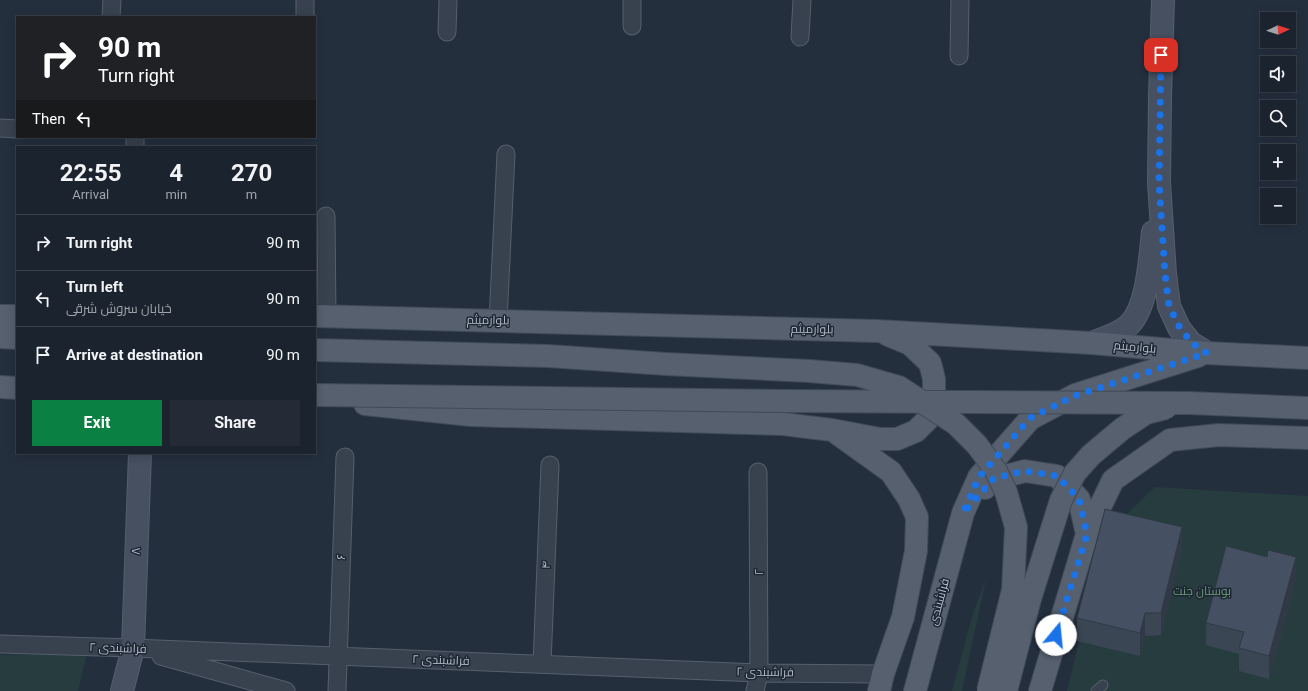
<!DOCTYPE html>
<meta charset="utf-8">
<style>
body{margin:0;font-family:Roboto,Cairo,sans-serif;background:#242b36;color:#f1f3f6;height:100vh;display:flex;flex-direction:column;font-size:15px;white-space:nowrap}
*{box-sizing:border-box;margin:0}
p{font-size:13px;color:#a0a4aa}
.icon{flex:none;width:22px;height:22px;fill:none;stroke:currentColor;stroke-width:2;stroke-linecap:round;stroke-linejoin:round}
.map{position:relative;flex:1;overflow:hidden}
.side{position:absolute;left:16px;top:146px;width:300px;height:308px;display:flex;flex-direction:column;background:#1b232e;border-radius:0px;box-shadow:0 2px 10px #0003,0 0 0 1px #39404a}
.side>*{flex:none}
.top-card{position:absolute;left:16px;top:16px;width:300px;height:122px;border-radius:0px;box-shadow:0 2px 10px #0003,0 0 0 1px #39404a;background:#202124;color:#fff;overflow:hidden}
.needle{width:26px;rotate:86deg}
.controls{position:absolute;left:1260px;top:12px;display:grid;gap:8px}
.controls a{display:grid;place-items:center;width:36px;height:36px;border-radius:0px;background:#1b232e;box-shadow:0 2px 10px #0003,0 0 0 1px #39404a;font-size:20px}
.pin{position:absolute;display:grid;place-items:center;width:34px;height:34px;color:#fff;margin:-17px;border-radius:8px;box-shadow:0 2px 6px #0006}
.me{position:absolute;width:44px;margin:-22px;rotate:17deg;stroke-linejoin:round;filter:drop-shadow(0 0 3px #0008)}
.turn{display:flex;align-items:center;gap:14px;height:84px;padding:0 16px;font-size:18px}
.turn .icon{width:52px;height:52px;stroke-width:2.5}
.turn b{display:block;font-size:28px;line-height:34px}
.then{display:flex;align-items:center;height:38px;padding:0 16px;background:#0003;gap:8px;font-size:15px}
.eta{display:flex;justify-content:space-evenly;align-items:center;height:68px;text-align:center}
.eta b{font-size:24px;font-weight:700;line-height:28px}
.action{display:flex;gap:8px;margin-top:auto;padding:8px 16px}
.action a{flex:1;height:46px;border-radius:0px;background:#0b8043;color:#fff;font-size:16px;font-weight:700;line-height:46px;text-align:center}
.action a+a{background:#242b36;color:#f1f3f6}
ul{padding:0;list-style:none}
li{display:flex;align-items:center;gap:12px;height:56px;padding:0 16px;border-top:1px solid #39404a}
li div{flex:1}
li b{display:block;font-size:15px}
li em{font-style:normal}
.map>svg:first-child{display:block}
</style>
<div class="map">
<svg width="1308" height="691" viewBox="0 0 1308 691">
<rect width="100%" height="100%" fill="#242f3e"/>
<path fill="#263c3f" d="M1155,487L1308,496V691H1067L1105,535Z
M986,579L962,691H952L973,613Z
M87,653L78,691H0V655Z"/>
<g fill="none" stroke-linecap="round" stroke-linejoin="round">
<defs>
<path id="lane" d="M1096,691L1103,685"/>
<path id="street" d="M111,17L112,0
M305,17V0
M632,26V0
M447,32L448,0
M800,37L802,0
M959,56L960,0
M0,128L17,129
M135,137V147
M326,216L327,316
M498,321L506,154
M0,644L133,648L759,673L883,674
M161,656L286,691
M542,664L550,465
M337,691L345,457
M755,691L759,673L758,472"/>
<path id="secondary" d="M1163,0L1160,97L1159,183L1165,274L1169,306L1179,328L1191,343L1207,353
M1092,343C1105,338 1120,334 1130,324C1148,305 1150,257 1153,232
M122,691L133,648L140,453"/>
<path id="primary" d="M0,316H17
M315,316L876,331L1092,343L1207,353L1308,358
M0,337L17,338
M0,387L17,388
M1189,403L1308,408
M365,404L471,415L783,424L832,430L880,439H897L916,431L928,419L934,399V379L930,363L910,344L888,335
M838,434L891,472L909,499L917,517L916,551L903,617L883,674L879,691
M985,488L994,479L1025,471L1057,476L1079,499L1087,534
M915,691L963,513L979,477L1030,419L1075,395L1198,356
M1040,691L1087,534L1113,480L1170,440L1219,435L1308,438"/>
</defs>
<use href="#lane" stroke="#565f6c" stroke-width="11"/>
<use href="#street" stroke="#565f6c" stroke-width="19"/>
<use href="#secondary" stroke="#565f6c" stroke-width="24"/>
<use href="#primary" stroke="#414a57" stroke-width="24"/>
<use href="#lane" stroke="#38414e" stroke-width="9"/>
<use href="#street" stroke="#38414e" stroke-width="17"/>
<use href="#secondary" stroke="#465061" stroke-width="22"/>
<use href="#primary" stroke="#56606e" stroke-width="22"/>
<defs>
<path id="primary-bridge" d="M315,350L548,356L666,364L809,371L857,375L899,387L956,424L977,445L996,471L1006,492L1016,527L1013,590L988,691
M315,395L784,401L1189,403
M1006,691L1030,599L1061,500L1075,473L1091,455L1122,429L1146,413L1166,408"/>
</defs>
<use href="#primary-bridge" stroke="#414a57" stroke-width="24" stroke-linecap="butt"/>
<use href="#primary-bridge" stroke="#56606e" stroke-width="22"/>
</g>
<path fill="#3b4654" d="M1182,549L1161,635L1145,636L1140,656L1077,641V618Z
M1267,557L1296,580L1269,679L1239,671V654L1206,645V623Z"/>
<path fill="#303945" d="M1182,527V549L1161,635V613Z
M1296,557V580L1269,679V656Z
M1145,613V636L1140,656V633Z"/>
<path fill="#455162" stroke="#303945" d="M1105,509L1182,527L1161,613H1145L1140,633L1077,618Z
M1226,546L1267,557L1268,550L1296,557L1269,656L1239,648L1244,632L1206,623Z"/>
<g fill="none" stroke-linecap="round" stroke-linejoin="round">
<path stroke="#1a73e8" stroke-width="7" stroke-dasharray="0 12.6" d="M1056,635L1087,534L1079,499L1057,476L1025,471L994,478L963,513L979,477L1030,418L1074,396L1207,353L1192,343L1180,328L1169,306L1165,274L1159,183L1161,55"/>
</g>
<g text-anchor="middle" stroke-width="3" stroke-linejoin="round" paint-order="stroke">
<g font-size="12" fill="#b4bcc9" stroke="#1d2633">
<text transform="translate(488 320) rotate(1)" y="4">بلوارمیثم</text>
<text transform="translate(812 329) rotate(1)" y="4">بلوارمیثم</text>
<text transform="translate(1135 347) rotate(5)" y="4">بلوارمیثم</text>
<text transform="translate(136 551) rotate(-88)" y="4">۸</text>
<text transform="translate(341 557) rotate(-88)" y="4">۶</text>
<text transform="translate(546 565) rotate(-88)" y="4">۴</text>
<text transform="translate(759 572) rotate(-90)" y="4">۲</text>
<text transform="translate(939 602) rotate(-75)" y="4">فراشبندی</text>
<text transform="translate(118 648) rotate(2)" y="4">۲ فراشبندی</text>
<text transform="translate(441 660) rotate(2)" y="4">۲ فراشبندی</text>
<text transform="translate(765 672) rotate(1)" y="4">۲ فراشبندی</text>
</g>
<g font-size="12" fill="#6b9a76" stroke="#1d2633">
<text x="1202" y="595">بوستان جنت</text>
</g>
</g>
</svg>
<div class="controls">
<a><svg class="needle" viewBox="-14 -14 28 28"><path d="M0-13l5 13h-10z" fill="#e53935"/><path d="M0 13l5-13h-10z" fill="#a0a4aa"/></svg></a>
<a><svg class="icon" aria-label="sound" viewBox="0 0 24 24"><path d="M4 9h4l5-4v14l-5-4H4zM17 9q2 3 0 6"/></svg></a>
<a><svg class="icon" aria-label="search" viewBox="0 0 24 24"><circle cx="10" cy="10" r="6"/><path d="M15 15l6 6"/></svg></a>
<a>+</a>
<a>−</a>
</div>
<div class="pin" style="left:1161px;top:55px;background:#d93025"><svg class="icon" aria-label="arrive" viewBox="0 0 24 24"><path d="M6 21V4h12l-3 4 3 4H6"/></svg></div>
<svg class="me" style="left:1056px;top:635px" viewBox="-20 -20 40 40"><circle r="19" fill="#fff"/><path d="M0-13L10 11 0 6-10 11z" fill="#1a73e8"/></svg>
<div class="top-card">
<div class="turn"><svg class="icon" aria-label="right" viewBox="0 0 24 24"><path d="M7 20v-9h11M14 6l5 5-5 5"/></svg><div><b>90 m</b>Turn right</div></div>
<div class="then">Then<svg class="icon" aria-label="left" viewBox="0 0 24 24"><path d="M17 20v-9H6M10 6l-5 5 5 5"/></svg></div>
</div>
<section class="side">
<div class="eta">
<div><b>22:55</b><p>Arrival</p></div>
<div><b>4</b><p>min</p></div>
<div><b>270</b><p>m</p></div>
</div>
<ul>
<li><svg class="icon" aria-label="right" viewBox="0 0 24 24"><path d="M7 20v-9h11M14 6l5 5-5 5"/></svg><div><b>Turn right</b></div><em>90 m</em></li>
<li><svg class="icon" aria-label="left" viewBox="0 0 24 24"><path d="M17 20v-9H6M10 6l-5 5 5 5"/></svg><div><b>Turn left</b><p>خیابان سروش شرقی</p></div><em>90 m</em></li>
<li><svg class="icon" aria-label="arrive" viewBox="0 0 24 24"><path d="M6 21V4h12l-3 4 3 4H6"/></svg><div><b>Arrive at destination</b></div><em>90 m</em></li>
</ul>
<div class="action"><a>Exit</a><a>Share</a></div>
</section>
</div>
